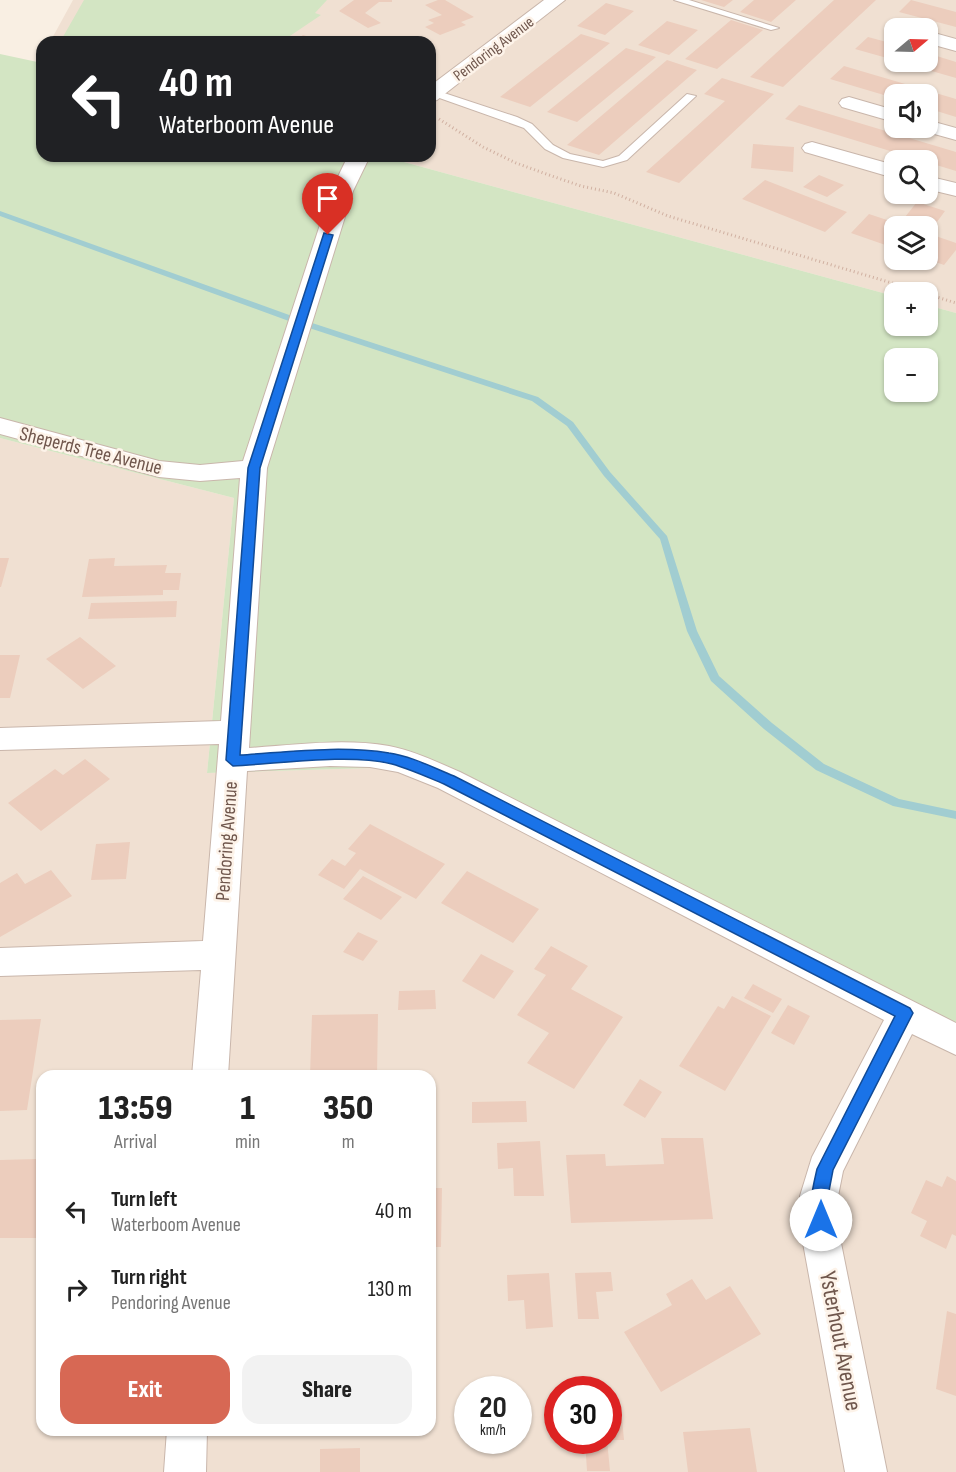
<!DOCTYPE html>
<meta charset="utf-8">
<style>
body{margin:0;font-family:"Sofia Sans Condensed",sans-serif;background:#f2f2f2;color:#222;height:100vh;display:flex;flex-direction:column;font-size:22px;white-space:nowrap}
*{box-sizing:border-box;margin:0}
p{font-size:20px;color:#767676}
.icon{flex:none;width:33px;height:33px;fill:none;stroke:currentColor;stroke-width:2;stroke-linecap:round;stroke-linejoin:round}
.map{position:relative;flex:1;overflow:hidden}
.drawer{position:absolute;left:36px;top:1070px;width:400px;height:366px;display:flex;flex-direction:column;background:#fff;border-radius:18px;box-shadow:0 2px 4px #0004}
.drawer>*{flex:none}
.hud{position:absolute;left:36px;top:36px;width:400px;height:126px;border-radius:18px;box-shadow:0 2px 4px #0004;background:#202124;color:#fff;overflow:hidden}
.needle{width:39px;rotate:71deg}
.fabs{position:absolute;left:884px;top:18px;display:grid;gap:12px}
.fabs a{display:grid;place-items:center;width:54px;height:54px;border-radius:12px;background:#fff;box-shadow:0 2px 4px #0004;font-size:30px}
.speed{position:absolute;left:454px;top:1376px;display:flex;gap:12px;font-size:30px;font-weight:700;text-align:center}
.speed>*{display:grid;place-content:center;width:78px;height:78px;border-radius:50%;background:#fff;box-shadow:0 2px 4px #0004;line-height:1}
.speed small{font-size:15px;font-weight:400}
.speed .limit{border:9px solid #d22;background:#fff;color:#111}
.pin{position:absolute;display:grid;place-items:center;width:51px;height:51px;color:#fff;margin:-62px -26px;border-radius:50% 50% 50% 0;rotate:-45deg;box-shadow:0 0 6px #0007}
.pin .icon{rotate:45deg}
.me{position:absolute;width:66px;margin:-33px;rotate:0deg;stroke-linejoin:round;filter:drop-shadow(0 0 4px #0008)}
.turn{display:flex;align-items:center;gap:21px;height:126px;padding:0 24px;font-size:27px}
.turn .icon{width:78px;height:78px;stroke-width:2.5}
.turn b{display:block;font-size:42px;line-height:51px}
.eta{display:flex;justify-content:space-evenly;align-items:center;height:102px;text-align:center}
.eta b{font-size:36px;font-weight:800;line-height:42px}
.primary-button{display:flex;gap:12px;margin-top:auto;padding:12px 24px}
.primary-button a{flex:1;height:69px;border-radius:18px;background:#d76854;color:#fff;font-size:24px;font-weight:800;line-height:69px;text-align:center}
.primary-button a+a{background:#f2f2f2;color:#222}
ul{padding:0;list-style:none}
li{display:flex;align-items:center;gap:18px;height:78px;padding:0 24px}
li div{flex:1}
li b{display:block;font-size:22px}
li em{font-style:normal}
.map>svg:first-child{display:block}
</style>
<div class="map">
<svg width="956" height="1472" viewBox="0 0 956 1472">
<rect width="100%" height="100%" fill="#f9efe3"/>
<path fill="#f0e0d2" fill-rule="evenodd" d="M73,0H956V313L927,305V292H894V296L382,156H430V42H50ZM894,28H927V62H894ZM894,94H927V128H894ZM894,160H927V194H894ZM894,226H927V260H894Z
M0,438L234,498L207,773L405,767L956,1051V1472H0ZM42,1076H430V1430H42ZM468,1389H519V1440H468ZM558,1389H609V1440H558Z"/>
<path fill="#d3e5c3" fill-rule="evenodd" d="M84,0H327L315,13L321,15L281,42H60Z
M0,54L42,63V156H382L894,296V326H927V305L956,313V1051L406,767L207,773L234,498L0,438ZM894,358H927V392H894Z"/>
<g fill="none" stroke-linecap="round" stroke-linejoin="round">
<path fill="#a1cdd1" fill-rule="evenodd" d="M0,211L303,320L538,397L573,422L610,472L667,536L697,631L719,676L772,723L824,764L899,799L956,811V819L893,806L816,770L764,729L711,681L687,631L660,539L604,476L567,426L532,401L297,324L0,216Z"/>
</g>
<path fill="#eccdbd" d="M354,0H392V2H379L365,13L381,23L368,28L339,11Z
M438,0H445L474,17L461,22L466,25L440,35L425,27L434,23L428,20L442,15L425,5Z
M701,0H733L724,7Z
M754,0H796L771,22L740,12Z
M834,0H876L783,87L750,77Z
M911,0L956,12V27L899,12Z
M606,3L634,11L605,35L577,26Z
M731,20L763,30L717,69L685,59Z
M667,21L698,30L669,55L638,45Z
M581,34L610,43L530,107L500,97Z
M303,35L323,41V42H294Z
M868,37L894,44V60L855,49Z
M626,48L656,57L577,122L547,112Z
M927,53L956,62V78L900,62H927Z
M667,60L697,70L599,155L567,145Z
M844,66L956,99V117L927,108V94H894V98L830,79Z
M722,78L774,94L679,183L646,172L725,101L704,94Z
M799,105L956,152V171L785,119Z
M753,144L794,147L793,172L751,168Z
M819,175L844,185L827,197L803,187Z
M765,180L847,212L825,232L742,199Z
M917,202L945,211L934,226L905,217Z
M869,214L905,226H894V248L851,233Z
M927,233L956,243V250L944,265L927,259Z
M0,558H9L1,587H0Z
M115,558L114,566L167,565L165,573H181L179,590H163V595L82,597L89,559Z
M177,601L176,617L88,619L91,603Z
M80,637L116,666L83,689L46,659Z
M0,655H20L10,698H0Z
M85,759L110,779L41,831L8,803L55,769L63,775Z
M370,824L445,864L416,899L360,869L344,889L318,875L332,859L345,866L356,853L348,849Z
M130,842L126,879L91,880L96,844Z
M51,870L72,896L0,937V883L17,873L25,884Z
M467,871L539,909L513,943L441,903Z
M363,876L402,897L381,920L343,899Z
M358,932L378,941L363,961L343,952Z
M551,946L588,966L571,989L623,1017L574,1089L527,1063L549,1033L517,1015L546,975L534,969Z
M481,954L514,971L494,999L462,981Z
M753,984L782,999L773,1013L744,998Z
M435,990L436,1009L398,1010L399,991Z
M732,996L771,1016L725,1091L679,1066L718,1006L724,1009Z
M788,1005L810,1016L794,1045L771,1033Z
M378,1014L377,1076H310L312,1015Z
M41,1019L27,1110L0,1111V1020Z
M640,1079L662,1092L645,1118L623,1105Z
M526,1101L527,1122L472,1123V1102Z
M661,1138H703L713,1219L571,1223L566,1155L605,1154L606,1166L664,1164Z
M540,1141L544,1196H514L513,1168L498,1169L497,1143Z
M38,1147H42V1238H0V1160L36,1159Z
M947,1176L956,1181V1236L952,1234L946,1249L920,1236L927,1221L911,1213L926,1180L942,1187Z
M430,1188H442L441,1247H430Z
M611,1272L613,1291L596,1292L599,1319H578L575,1273Z
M549,1273L553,1327L526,1329L524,1300L508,1301L507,1275Z
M692,1279L706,1300L730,1286L761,1334L661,1392L624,1332L672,1305L666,1294Z
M947,1311L956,1314V1396L936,1389Z
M430,1350H432L433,1392L430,1393Z
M622,1418L624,1440H609V1419Z
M750,1428L757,1472H688L683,1432Z
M585,1440H607L610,1471H587Z
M360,1448V1472H320V1449Z"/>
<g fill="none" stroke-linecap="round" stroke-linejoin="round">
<defs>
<path id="service" d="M674,0H689L779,28L771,30Z
M435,90L517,117L532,124L553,145L570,154L603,161L619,156L687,94L696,96L627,160L603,167L563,158L545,149L524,128L431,95V91Z"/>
<path id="minor" d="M544,0H565L437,100L430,102V86Z
M927,31L956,39V51L927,43Z
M849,97L894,110V122L842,107L839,103L842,99Z
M927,120L956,128V140L920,130L918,128H927Z
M812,142L894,165V178L805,152L802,148L805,144Z
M348,156H370L353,191L267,468L249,748C295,745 343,738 389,746C414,751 437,762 460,772L956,1023V1055L912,1034L843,1171L838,1196L841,1243L887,1472H845L803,1243L800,1196L812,1157L884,1020L438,788L398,772L370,767L330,766L247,771L228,1076H192L201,970L0,976V948L203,941L219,744L0,750V728L221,721L240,478L200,481L159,477L0,434V418L159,461L200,465L243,461L331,191Z
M927,176L956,183V196L927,189Z
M167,1430H207L206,1472H164Z"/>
</defs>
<use href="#service" stroke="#c9b6ab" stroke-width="2"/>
<use href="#minor" stroke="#c9b6ab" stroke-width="2"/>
<path stroke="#d0b0a1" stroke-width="3" stroke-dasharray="1 3" stroke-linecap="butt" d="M439,119L483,147L516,163L549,175L581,186L614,193L668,216L922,292
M927,294L956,303"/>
<use href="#service" fill="#fff" fill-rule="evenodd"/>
<use href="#minor" fill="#fff" fill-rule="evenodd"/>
</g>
<path fill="#1a73e8" stroke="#114b97" stroke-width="1.5" d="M324,233L333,235L260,468L240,755C289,752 340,745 389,753C411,756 434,768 454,776L910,1008L913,1013L833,1170L828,1196L829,1220L827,1225L821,1228L815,1225C807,1208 813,1187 817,1169L895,1016L444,784C427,777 410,769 392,764C351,753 276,764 233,766L226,760L248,468Z"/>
<g text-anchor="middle" stroke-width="5" stroke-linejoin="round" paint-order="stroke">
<g font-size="16" fill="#6f564c" stroke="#fdf3e9">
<text transform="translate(493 48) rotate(-37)" y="6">Pendoring Avenue</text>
</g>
<g font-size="20" fill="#6f564c" stroke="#fdf3e9">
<text transform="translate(91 450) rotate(14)" y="7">Sheperds Tree Avenue</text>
<text transform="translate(226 841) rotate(-86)" y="7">Pendoring Avenue</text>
</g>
<g font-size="24" fill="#6f564c" stroke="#fdf3e9">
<text transform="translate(841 1341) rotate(79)" y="8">Ysterhout Avenue</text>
</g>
</g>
</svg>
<div class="fabs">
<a><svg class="needle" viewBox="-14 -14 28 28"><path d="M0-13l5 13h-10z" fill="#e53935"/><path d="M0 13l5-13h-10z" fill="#767676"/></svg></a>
<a><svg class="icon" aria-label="sound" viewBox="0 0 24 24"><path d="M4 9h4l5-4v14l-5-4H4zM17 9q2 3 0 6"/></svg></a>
<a><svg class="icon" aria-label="search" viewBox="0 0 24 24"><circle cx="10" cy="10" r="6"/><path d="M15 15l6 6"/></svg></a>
<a><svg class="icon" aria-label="layers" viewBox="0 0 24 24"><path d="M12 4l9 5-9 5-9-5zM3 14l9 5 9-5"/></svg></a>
<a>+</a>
<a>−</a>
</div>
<div class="speed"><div>20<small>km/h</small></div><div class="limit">30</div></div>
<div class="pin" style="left:328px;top:235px;background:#d93025"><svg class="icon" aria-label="arrive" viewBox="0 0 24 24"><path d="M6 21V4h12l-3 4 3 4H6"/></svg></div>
<svg class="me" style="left:821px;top:1220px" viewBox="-20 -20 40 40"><circle r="19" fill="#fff"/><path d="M0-13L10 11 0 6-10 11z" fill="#1a73e8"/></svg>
<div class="hud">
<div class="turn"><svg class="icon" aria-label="left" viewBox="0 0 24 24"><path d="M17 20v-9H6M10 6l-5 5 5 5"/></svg><div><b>40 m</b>Waterboom Avenue</div></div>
</div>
<section class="drawer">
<div class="eta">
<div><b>13:59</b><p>Arrival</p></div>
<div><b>1</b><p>min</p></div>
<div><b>350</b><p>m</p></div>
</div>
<ul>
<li><svg class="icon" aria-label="left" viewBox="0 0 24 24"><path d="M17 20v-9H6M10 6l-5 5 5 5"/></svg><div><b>Turn left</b><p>Waterboom Avenue</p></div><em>40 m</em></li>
<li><svg class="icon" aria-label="right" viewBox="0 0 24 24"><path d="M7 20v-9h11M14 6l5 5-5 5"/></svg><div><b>Turn right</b><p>Pendoring Avenue</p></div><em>130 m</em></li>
</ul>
<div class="primary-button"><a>Exit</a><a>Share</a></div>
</section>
</div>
